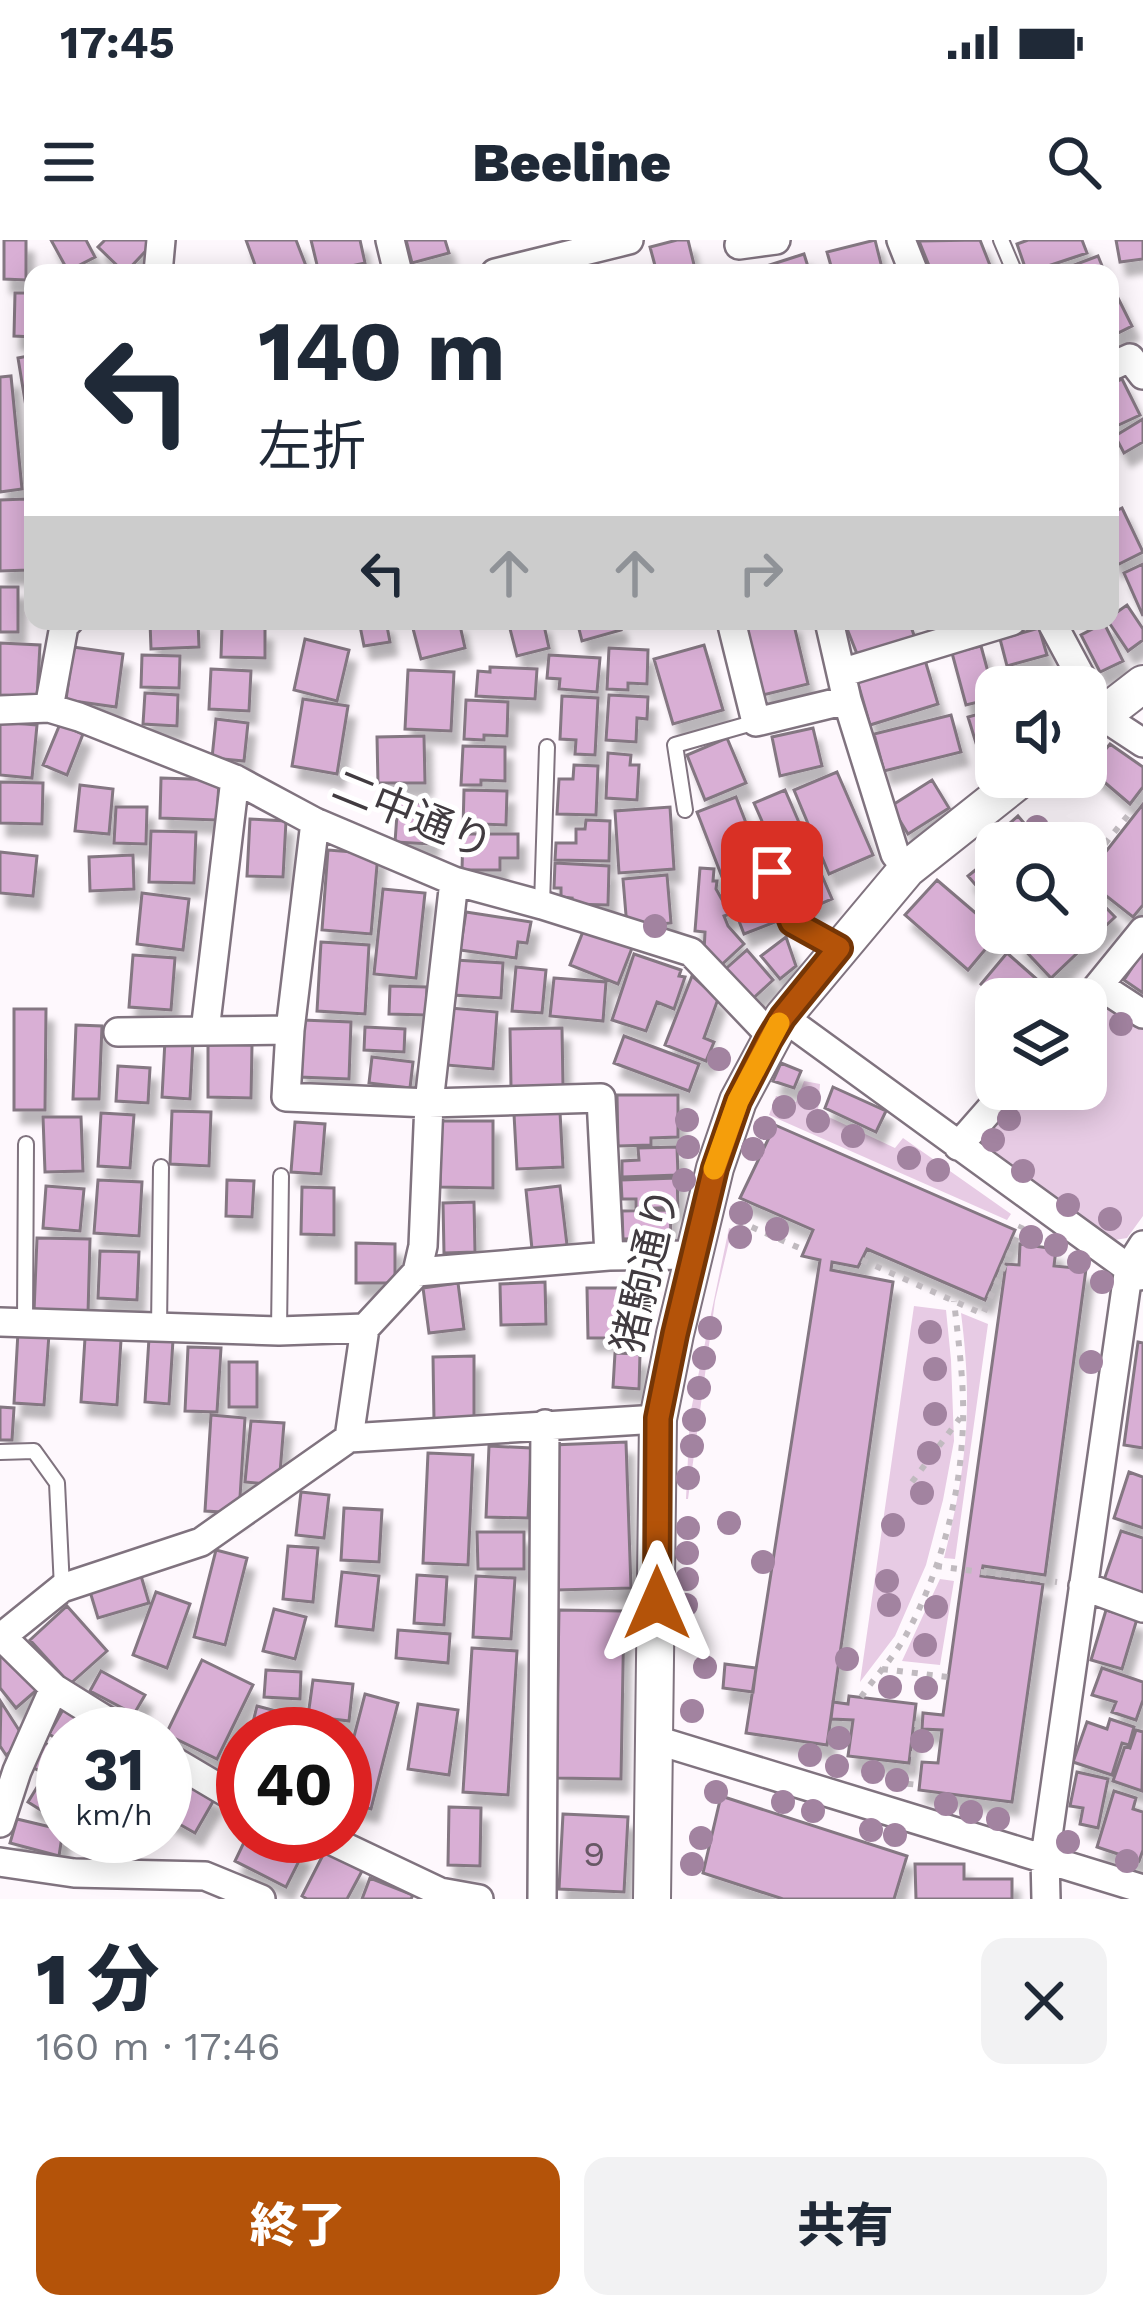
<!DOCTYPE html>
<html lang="ja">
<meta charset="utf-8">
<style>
body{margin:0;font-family:"Work Sans","Noto Sans JP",sans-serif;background:#f2f2f3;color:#1f2937;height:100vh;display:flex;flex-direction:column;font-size:45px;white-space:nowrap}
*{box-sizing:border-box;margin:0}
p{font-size:39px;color:#747a83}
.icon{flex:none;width:66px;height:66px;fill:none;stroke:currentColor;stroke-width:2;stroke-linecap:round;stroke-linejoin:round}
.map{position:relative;height:1659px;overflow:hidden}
.details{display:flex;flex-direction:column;background:#fff;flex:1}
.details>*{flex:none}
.guide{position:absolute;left:24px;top:24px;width:1095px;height:366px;border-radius:24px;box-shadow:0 6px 30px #0003;background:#fff;color:#1f2937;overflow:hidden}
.controls{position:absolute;left:975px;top:426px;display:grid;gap:24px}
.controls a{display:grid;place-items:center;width:132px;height:132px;border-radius:24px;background:#fff;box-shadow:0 6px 30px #0003;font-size:60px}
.speed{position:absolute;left:36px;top:1467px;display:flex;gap:24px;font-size:60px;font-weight:700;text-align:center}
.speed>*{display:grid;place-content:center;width:156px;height:156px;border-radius:50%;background:#fff;box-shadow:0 6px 30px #0003;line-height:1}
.speed small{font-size:30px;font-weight:400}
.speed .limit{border:18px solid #d22;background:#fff;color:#111}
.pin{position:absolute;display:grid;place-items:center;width:102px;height:102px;color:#fff;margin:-51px;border-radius:24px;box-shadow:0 6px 18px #0006}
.me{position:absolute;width:132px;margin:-66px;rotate:0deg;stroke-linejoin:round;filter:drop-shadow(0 0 9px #0008)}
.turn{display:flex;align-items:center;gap:42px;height:252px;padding:0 36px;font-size:54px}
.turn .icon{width:156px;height:156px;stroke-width:2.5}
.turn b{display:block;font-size:84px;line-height:102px}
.lanes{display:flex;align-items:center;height:114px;padding:0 36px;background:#0003;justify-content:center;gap:60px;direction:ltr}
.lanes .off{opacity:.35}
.round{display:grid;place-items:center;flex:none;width:126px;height:126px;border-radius:24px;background:#f2f2f3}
.summary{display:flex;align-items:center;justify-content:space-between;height:204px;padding:0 36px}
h1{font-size:72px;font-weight:800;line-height:90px}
.primary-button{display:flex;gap:24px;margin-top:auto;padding:24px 36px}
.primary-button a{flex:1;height:138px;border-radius:24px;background:#b45309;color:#fff;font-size:48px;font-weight:800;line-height:138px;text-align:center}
.primary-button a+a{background:#f2f2f3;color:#1f2937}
.status{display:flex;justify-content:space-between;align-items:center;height:84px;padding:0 60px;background:#fff;direction:ltr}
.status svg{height:33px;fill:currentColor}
header{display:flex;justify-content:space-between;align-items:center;height:156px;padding:0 36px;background:#fff;font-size:54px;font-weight:800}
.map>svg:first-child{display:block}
</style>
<div class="status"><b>17:45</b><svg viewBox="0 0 49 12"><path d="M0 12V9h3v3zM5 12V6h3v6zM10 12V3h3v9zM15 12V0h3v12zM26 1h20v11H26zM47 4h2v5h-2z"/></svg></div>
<header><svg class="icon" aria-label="menu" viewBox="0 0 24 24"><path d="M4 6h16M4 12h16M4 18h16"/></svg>Beeline<svg class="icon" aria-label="search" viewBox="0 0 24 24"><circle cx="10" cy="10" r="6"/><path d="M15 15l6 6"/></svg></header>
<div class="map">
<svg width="1143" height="1659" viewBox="0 0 1143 1659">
<defs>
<filter id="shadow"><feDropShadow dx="7" dy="13" stdDeviation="3" flood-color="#0004"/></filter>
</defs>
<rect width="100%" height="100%" fill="#fef8fd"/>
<path fill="#e7cbe4" d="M1095,761L1109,762L1143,784V976L1127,998L1109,1001L987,912L985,896L1023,849H1086V771Z
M804,841L820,844L818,872L895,908L903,898L1011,974L1007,980L769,875L776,856L796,862Z
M729,988L732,989L715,1061L688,1259H686L690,1175Z
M914,1066L946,1070L951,1120L954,1201L943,1260L926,1325L895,1396L860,1442Z
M961,1073L988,1084L955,1319L944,1318C967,1226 973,1167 961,1073Z
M940,1339L954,1341L940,1425L902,1421Z"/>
<path fill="#d9afd5" stroke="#847782" stroke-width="3" filter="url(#shadow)" d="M4,0H26V40L4,39Z
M51,0H86L95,17L68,31Z
M105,0H156L125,33L98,7Z
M246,0H296L306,26L289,33H258Z
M311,0H360L365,23L319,33Z
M406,0H445L449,13L412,23Z
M677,0H688L696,33H657L650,7Z
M875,0L882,28L864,33H833L827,12Z
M980,0L993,33H932L919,1Z
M1028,0H1082L1087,13L1027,33L1017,4Z
M1116,0H1143V19L1120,22Z
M804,14L810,33H755L754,30Z
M1098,16L1105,33H1068L1066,28Z
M1114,50L1132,86L1110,97V52Z
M15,53H33V97L14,96Z
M33,115V210L18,118Z
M11,136L22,249L0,252V137Z
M1122,139L1140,175L1110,189V145Z
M1143,179V202L1124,213L1115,196Z
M26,259L29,330L0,331V260Z
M1122,268L1143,312L1117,325L1110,311V274Z
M1143,324V376L1124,333Z
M0,347H18V392H0Z
M1127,365L1143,389V400L1128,411L1108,381L1110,377Z
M198,381L199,407L151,409L150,382Z
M359,381H386L390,402L364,406Z
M411,381H459L465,408L421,419Z
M508,381H543L549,408L517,416Z
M577,381H618L621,390L582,401Z
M745,381H793L808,444L763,455Z
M844,381H909L915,398L859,419Z
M1104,383L1123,421L1100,432L1081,395Z
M222,387L265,388V418L221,417Z
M1039,388L1047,415L1007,426L1000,399Z
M305,399L349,410L337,461L294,450Z
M0,403L40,405L37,457L0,455Z
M704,405L723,470L673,484L654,419Z
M981,406L995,458L966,465L952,413Z
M73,407L123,414L116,467L66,460Z
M609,408L648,410L647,444L628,443V450L607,449Z
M142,415L180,416L179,448L141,447Z
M549,415L600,418L597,452L559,449L560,439L547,438Z
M925,420L938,464L870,485L857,440Z
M490,427L537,429L535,459L476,456L478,431L490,432Z
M211,429L251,431L249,471L209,469Z
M408,430L454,432L451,491L405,489Z
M145,453L178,455L177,486L143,484Z
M609,455L648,457L647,479L637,478L636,502L606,500Z
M562,456L598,458L595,515L575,514L576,500L560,499Z
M303,459L348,466L337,534L292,526Z
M466,460L508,462L507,496L484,495V500L464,499Z
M993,470L996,480V511L980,516L968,477Z
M951,475L961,512L884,531L874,494Z
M216,479L248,483L244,521L212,518Z
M0,482L37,485L32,538L0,535Z
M60,484L83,494L67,535L43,525Z
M813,488L822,526L780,536L772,497Z
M424,496L425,543H378L377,497Z
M727,498L746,543L705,560L687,515Z
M1110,504L1143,527V547L1130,564L1089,529Z
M463,506L505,507V541L481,540V545H461Z
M608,513L631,515L630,525H639L637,560L606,558Z
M574,525L598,526L596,575L557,574L559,539H573Z
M837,532L873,615L829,634L794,550Z
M161,538L219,540L217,580L160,578Z
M932,540L949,568L908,594L891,566Z
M0,542L43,543L42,584L0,583Z
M80,545L113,549L109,594L75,591Z
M464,550L507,551L506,585L482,584L483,589L463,588Z
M785,550L832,659L802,672L754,563Z
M736,557L783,679L744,694L697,572Z
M398,561L434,564L431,604L395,602Z
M1143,564V665L1133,677L1086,640V637Z
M116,567H147L146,604L114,603Z
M670,567L674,629L619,633L615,571Z
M1018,576L1041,603H996V608L990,601Z
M250,579L286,581L283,637L247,636Z
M586,580L610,581L609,621L555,620L556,603H576V589H585Z
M151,591L196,592L194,643L149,642Z
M463,594H518V618H500V630H462Z
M328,610L378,614L371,694L322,690Z
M0,612L37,616L33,656L0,653Z
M995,614L996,615V669L968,636Z
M133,615L134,649L90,651L89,617Z
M555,623L609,626L608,665L571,664L572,658L561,657V648H554Z
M700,628L714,629L713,641H717L716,649L730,674L724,676L728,686L744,704L718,728L704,712L705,692L695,691Z
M667,635L671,683L627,687L623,639Z
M937,640L999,693L968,730L905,675Z
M1086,647L1115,677L1051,738L1018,703L1029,693H1086Z
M383,649L425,653L416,738L374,734Z
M142,653L189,659L183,710L137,704Z
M466,672L531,682L527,703L518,702L516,718L460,710Z
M584,689L632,708L618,744L570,725Z
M786,697L796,726L780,739L761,716Z
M321,702L369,705L365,774L317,771Z
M747,710L773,740L748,763L721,733Z
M1143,711V753L1124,740Z
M1007,713L1040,742L1026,759H998L981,744Z
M634,714L681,730L679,736L685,737L674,769L657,762L646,791L612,780Z
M133,715L175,718L171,770L129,767Z
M455,720L503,723L501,758L453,755Z
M516,727L546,730L542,773L512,771Z
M692,736L718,759L704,798L714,802L706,821L665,805Z
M554,738L606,742L603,781L550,776Z
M390,746L427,747L426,775L389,774Z
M450,768L497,772L493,829L446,825Z
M14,769H46L45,870H14Z
M302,780L351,782L349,839L299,837Z
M76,785L102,786L99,859H73Z
M365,787L405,789L404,812L364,810Z
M562,788L563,846L511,847L510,789Z
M624,796L699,824L689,851L614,823Z
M165,800L193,801L190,859L162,857Z
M208,804L252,805L251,858L208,857Z
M372,817L413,822L410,848L369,843Z
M781,823L801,831L794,848L773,841Z
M118,826L150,828L148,863L116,861Z
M833,847L886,871L876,892L825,868Z
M617,855H678V897L651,898V905L618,906Z
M172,871L211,872L209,926L170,924Z
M560,872L563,927L517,929L514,874Z
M101,873L134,875L130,928L98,926Z
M43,877H81L83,931L45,932Z
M440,881H493V948L440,947Z
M295,882L325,884L321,934L291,932Z
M775,885L1015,990L985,1060L867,1009L858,1027L832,1022L831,1030L893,1042L827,1505L746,1493L820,1020L802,1016L813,990L740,958Z
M677,907L678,935L622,937V921L639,920L638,908Z
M677,938L678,967L636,969V959H622L621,940Z
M98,940L142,942L139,996L94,993Z
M227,940L254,941L252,977L226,976Z
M46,946L84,949L80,991L43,988Z
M560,946L567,1005L532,1009L526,950Z
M302,947L334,948V995L301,994Z
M474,962L475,1012L444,1013L443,963Z
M670,970L671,998L623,999L622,971Z
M37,998L90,999L88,1074L34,1072Z
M356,1003L395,1004V1043H356Z
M1020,1004L1056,1009L1054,1026L1086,1029L1045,1335L983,1326L981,1336L1043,1344L1012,1562L919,1550L922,1522L938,1523L942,1490L922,1489L923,1473L943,1475L1006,1024L1019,1025Z
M100,1011L139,1012L137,1060L98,1058Z
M545,1042L546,1084L501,1085L500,1044Z
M458,1043L464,1089L429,1093L423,1048Z
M587,1048H623L624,1098H588Z
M18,1092L49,1094L44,1165L14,1163Z
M85,1098L121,1100L117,1165L81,1162Z
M149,1098L173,1100L169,1164L145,1162Z
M1138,1102L1143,1103V1208L1124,1205Z
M188,1107L221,1108L217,1172L185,1171Z
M615,1113L640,1114L639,1149L613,1147Z
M474,1116V1181H434L433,1117Z
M229,1122H257V1167H229Z
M0,1167L14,1168L12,1200H0Z
M211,1175L245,1178L239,1273L205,1271Z
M251,1181L284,1183L279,1245L245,1242Z
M626,1202L631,1348L557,1350L552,1205Z
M489,1206L531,1208L528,1278L486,1277Z
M428,1213L473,1215L468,1325L423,1323Z
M1129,1232L1143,1237V1288L1114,1278Z
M301,1252L329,1255L324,1298L296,1295Z
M344,1268L382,1270L379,1322L341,1320Z
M1121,1291L1143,1298V1353L1104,1340Z
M477,1292H524V1329H478Z
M288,1306L318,1308L313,1362L283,1359Z
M216,1310L247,1318L225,1405L194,1397Z
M139,1329L149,1363L98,1378L88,1345Z
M342,1332L379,1336L373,1390L336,1386Z
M417,1335L447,1337L444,1385L414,1383Z
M476,1336L515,1338L511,1399L473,1397Z
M156,1352L190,1364L167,1428L133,1415Z
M67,1366L107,1411L70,1444L30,1400Z
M274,1369L306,1377L295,1419L263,1411Z
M559,1370L624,1371L621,1539L556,1538Z
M1106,1370L1137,1379L1122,1429L1091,1420Z
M398,1390L450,1394L448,1423L396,1418Z
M472,1408L517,1411L508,1555L463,1552Z
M7,1410L39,1448L16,1468L0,1448V1415Z
M202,1420L253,1445L217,1519L166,1494Z
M725,1424L756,1428L753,1452L723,1448Z
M1102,1428L1143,1442V1460L1136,1480L1112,1472L1116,1462L1092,1455Z
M266,1430L301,1432L300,1459L264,1457Z
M101,1431L145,1455L134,1474L90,1451Z
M313,1440L353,1444L349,1481L308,1476Z
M365,1454L398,1463L371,1569L345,1562V1531Z
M849,1456L916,1464L909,1523L848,1516L853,1480L831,1479L833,1462L848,1464Z
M1,1462L26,1501L6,1515L0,1506Z
M418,1464L458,1470L449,1535L408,1529Z
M257,1466L288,1474L283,1494H250Z
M64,1468L107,1494H63V1503L49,1494Z
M1110,1479L1134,1487L1129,1505L1122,1503L1112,1535L1073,1522L1087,1482L1107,1489Z
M1136,1490L1143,1492L1142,1551L1113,1541L1125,1506L1130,1508Z
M45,1503L63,1512V1543L32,1527Z
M1077,1532L1108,1539L1098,1588L1080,1584L1083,1568L1070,1566Z
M42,1539L63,1553V1584L28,1562Z
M182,1539L215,1558L195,1593L165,1576V1569Z
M1114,1551L1136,1558L1133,1569L1143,1572V1610L1139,1621L1097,1607Z
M721,1556L907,1616L894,1659H783L703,1633Z
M449,1567L481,1568L480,1626L448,1625Z
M563,1574L628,1577L624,1652L559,1649Z
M17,1579L63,1590L59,1616L10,1603Z
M247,1596H271L303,1613L286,1647L235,1621Z
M325,1611L362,1631L347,1659H307L302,1656Z
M915,1624H964V1639H1012V1659H916Z
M370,1638L413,1655L411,1659H362Z"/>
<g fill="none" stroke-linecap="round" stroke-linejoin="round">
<defs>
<path id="lane" d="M1001,0L1015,33
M685,570L675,505L756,482
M772,632L792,682L839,708
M542,665L547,507
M25,1083L26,904
M159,1088L161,927
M279,1091L281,936
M0,1212L34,1211L57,1243L62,1348"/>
<path id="street" d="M390,0L398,33
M901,0L914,33
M739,5L776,0
M158,33L161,0
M495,33L629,0
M1110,127L1130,118L1143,135
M731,381L756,482L847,460
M829,381L847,460L895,614L907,629
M1051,381L1102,476L1143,503
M841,433L1012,381
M49,468L64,386L69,381
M0,470L49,468L79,477L235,539L315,582L454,641L542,665L691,712L771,796
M235,539L205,791L290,790
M315,582L290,790L286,857L429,863L601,858L609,1016
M1100,746L1143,774
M1086,761L1143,691
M783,777L1139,1036
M118,792L205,791
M958,906L1008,849
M417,1032L609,1016L694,1015
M0,1082L279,1091L365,1088
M349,1198L365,1088L417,1032L423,1006L429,863L454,641
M1083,1346L1143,1368
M0,1395L54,1448L128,1494
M0,1398L62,1348L201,1302L349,1198L658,1179
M656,1500L1143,1649
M165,1516L243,1562
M0,1583L17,1531L54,1448
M322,1596L440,1652L479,1659
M0,1622L74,1633L205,1636L261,1659
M542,1659L545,1184
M1046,1659L1045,1617L1129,1027L1143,1005"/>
<path id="secondary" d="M1086,488L1143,444
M652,1659L658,1179L675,1094L715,928L738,861L783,777L907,629L1023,537"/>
</defs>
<use href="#lane" stroke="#80737f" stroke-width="18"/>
<use href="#street" stroke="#80737f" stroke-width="32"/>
<use href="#secondary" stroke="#80737f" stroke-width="40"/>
<path stroke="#c0babf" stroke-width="6" stroke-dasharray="6 9" stroke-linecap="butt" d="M1086,627L1143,557
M738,981L804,1010
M862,1020L983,1074L1022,985
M912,1242L960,1178
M936,1326L1057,1342
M882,1429L948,1437
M861,1457C875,1437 893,1418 905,1397C937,1339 958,1267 962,1201C966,1154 959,1107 954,1061
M910,1547L918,1479"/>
<use href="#lane" stroke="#fff" stroke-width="14"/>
<use href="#street" stroke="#fff" stroke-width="27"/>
<use href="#secondary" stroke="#fff" stroke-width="36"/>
</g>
<g fill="#a283a0">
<circle cx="1037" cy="587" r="12"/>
<circle cx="655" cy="686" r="12"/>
<circle cx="1121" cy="784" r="12"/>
<circle cx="719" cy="819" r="12"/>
<circle cx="809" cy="858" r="12"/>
<circle cx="784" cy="867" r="12"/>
<circle cx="1009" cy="879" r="12"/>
<circle cx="687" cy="880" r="12"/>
<circle cx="818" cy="881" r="12"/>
<circle cx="765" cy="888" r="12"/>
<circle cx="853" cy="896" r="12"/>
<circle cx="993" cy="900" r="12"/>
<circle cx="688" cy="907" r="12"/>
<circle cx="753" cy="909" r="12"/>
<circle cx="909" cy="918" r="12"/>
<circle cx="938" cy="930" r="12"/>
<circle cx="1023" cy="931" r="12"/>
<circle cx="684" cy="940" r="12"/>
<circle cx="1068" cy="965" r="12"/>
<circle cx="741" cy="973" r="12"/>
<circle cx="1110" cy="979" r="12"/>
<circle cx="777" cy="989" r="12"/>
<circle cx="740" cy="997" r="12"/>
<circle cx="1031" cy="997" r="12"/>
<circle cx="1056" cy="1005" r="12"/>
<circle cx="1079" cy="1022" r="12"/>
<circle cx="1102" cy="1042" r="12"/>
<circle cx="710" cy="1088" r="12"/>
<circle cx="930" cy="1092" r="12"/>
<circle cx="704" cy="1118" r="12"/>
<circle cx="1091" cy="1122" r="12"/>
<circle cx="935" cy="1129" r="12"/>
<circle cx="699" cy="1148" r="12"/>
<circle cx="935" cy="1174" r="12"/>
<circle cx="694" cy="1180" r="12"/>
<circle cx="692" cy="1206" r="12"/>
<circle cx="929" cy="1213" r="12"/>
<circle cx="688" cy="1238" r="12"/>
<circle cx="922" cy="1253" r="12"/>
<circle cx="729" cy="1283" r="12"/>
<circle cx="893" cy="1285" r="12"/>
<circle cx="688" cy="1288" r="12"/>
<circle cx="687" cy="1313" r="12"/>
<circle cx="763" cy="1322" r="12"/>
<circle cx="687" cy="1339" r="12"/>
<circle cx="887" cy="1341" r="12"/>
<circle cx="686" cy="1365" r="12"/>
<circle cx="889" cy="1365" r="12"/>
<circle cx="936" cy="1367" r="12"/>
<circle cx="925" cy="1405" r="12"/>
<circle cx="847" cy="1419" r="12"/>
<circle cx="705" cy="1427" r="12"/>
<circle cx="890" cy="1447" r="12"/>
<circle cx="926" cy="1448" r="12"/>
<circle cx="692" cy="1471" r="12"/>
<circle cx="839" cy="1498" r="12"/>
<circle cx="922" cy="1501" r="12"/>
<circle cx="810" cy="1515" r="12"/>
<circle cx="837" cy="1526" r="12"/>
<circle cx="873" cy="1532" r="12"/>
<circle cx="897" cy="1540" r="12"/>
<circle cx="716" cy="1552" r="12"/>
<circle cx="783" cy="1562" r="12"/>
<circle cx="946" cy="1564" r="12"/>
<circle cx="813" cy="1571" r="12"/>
<circle cx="971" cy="1572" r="12"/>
<circle cx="998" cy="1579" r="12"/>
<circle cx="871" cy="1590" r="12"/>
<circle cx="895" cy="1595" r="12"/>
<circle cx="701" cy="1598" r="12"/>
<circle cx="1068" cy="1602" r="12"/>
<circle cx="1127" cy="1621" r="12"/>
<circle cx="692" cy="1624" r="12"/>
</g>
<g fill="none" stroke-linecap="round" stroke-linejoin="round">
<defs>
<path id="route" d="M657,1363L658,1178L675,1094L715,928L738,861L769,800L783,777L839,708L792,682L772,632"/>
</defs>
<use href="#route" stroke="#753606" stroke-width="30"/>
<use href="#route" stroke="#b45309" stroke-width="21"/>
<path stroke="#f59e0b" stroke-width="21" d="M714,929L738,861L779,783"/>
</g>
<g text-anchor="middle" stroke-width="10" stroke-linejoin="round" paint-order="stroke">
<g font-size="36" fill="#675865">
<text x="594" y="1626">9</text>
</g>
<g font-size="42" fill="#413b40" stroke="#fff">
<text transform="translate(413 574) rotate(22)" y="15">二中通り</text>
<text transform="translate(645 1030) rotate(-77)" y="15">猪駒通り</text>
</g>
</g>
</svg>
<div class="controls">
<a><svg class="icon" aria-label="sound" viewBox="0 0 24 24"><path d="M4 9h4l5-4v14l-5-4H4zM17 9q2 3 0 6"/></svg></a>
<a><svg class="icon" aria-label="search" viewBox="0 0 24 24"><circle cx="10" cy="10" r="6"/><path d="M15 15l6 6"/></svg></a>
<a><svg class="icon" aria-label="layers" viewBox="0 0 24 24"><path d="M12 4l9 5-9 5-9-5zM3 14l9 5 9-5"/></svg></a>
</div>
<div class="speed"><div>31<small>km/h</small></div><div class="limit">40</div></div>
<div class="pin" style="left:772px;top:632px;background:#d93025"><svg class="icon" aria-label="arrive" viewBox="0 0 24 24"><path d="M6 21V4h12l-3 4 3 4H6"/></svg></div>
<svg class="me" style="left:657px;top:1363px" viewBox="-20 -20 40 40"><path d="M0-17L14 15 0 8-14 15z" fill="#b45309" stroke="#fff" stroke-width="4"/></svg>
<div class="guide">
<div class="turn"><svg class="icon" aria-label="left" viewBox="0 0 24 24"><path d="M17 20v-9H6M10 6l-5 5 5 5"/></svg><div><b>140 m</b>左折</div></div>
<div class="lanes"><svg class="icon" aria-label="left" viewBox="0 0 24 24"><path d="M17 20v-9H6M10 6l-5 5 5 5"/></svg><svg class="icon off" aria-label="ahead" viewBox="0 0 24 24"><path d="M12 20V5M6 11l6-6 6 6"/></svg><svg class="icon off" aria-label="ahead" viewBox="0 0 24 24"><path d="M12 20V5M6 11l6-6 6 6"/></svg><svg class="icon off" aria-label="right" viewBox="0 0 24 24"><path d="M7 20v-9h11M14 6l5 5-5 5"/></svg></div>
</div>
</div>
<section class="details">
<div class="summary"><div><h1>1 分</h1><p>160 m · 17:46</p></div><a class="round"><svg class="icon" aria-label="close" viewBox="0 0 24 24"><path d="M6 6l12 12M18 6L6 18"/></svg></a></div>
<div class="primary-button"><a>終了</a><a>共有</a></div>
</section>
